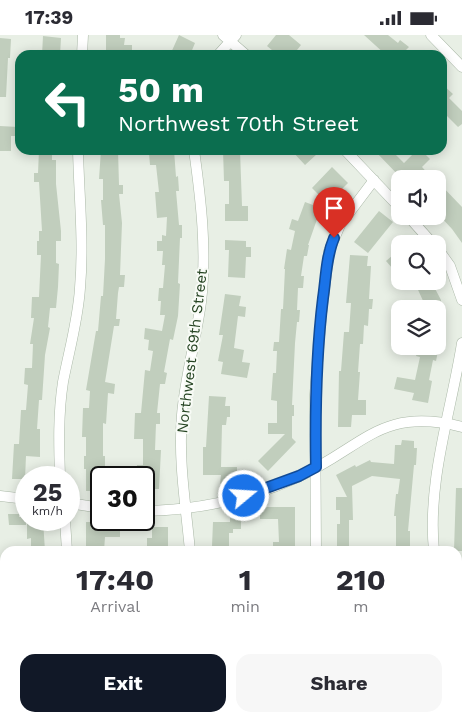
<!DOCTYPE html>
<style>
body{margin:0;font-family:"Work Sans",sans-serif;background:#f7f7f7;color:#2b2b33;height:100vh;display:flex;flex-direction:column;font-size:19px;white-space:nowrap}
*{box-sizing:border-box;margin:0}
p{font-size:16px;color:#7c7c81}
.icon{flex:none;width:28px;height:28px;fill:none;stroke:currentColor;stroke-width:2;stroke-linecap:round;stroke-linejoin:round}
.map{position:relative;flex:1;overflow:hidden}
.sheet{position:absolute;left:0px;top:511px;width:462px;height:176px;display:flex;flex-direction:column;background:#fff;border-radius:15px 15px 0 0;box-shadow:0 2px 12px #0003}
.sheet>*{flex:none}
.guide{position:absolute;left:15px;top:15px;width:432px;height:105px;border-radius:15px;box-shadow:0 2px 12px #0003;background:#0b6e4f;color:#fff;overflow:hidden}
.tools{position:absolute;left:391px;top:135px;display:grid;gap:10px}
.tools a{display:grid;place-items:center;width:55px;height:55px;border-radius:10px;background:#fff;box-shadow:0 2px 12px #0003;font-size:25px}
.speed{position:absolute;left:15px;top:431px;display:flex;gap:10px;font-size:25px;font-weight:700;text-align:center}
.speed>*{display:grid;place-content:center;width:65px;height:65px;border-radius:50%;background:#fff;box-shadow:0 2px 12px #0003;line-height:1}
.speed small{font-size:12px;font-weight:400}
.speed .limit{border:2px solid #111;border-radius:8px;background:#fff;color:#111}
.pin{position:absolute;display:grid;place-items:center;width:42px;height:42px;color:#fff;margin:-51px -21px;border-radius:50% 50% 50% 0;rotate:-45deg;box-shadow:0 0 5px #0007}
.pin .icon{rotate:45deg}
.me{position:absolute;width:55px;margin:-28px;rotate:72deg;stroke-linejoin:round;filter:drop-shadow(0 0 4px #0008)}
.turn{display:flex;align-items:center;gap:18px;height:105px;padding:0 20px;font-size:22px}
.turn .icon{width:65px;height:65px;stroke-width:2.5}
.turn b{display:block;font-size:35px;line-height:42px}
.eta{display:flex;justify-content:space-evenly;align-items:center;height:85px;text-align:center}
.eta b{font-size:30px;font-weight:700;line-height:35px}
.button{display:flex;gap:10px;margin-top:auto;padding:10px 20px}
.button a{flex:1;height:58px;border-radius:15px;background:#111827;color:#fff;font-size:20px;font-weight:700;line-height:58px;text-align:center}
.button a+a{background:#f7f7f7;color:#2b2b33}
.status{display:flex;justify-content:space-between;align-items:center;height:35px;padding:0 25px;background:#fff;direction:ltr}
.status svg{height:14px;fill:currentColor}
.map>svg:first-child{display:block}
</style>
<div class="status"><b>17:39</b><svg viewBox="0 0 49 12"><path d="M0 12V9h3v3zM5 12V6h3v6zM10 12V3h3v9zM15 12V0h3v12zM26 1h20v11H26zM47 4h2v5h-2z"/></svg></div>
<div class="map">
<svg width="462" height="687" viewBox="0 0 462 687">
<rect width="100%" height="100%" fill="#e8efe5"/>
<path fill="#c1cebd" d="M106,0H120V3H125L124,10H132V20H106Z
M179,0L195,8L190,20H170Z
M276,0H289L301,10L297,15L304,20H278L267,11Z
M364,0H388L398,8L400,5L409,12L401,20H386Z
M43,1L61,3L60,20H42Z
M0,3L11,4L10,23H8L6,62H0Z
M442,49L453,59L449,63L462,76V89L458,92L442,76Z
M0,91L18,92V101H11V116H0Z
M39,115H52V125H56V149L61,196V206H56V228L59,229L58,252L56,273H50L48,292L50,293L45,320L42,365H39L37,394H40V422L26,421L25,444H12L14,409H19L21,375H26L28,350L24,349L25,333H32L33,309H30L34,283H31L32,262H39L41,220H37V206H39V196H42L39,147H34V138H38Z
M101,115H118L119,150H123V159H119L122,188L120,240H125L124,252H119L118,258L116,284H120L119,291H114L105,347L115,349L114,359L108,358L106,389L103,388V421H105V433H102L101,456H86V434H84V421H86V402H82L83,373H89L90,356L86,355L96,296H98L101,261H103L105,224V190H103L101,165H103V144H99Z
M151,115H174L176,142L178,141L179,156H176L179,190H182V203H180L178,248L180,249L178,281L173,305L170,304L164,337L167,338L165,349H160L157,378H160V389H156L155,415H161L159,454H144V442L143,441H136L137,430H143V404H134L135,378H141L145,335L150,336L153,316L148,315L149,305L144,304L145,293L162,296L165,280H160L161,266H158L159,253H163L165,230H162L163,216H157V206H162V200L166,201L167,182L157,183L155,157H159L156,130H150L149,118L151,117Z
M223,115H240L242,171H248V186H225V169H229V146H224Z
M291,115H313L317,119L305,130Z
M374,115H391L404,128L417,115H421L430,124L422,132L433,144H402Z
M332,132L348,148L340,156L338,153L325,166L312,153Z
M438,147L462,172V208L452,194L438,179Z
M305,167L321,173L308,210H309L307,221H304L301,241H304L303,253H298L297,275H300L299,287H297L295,308L292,370H294V381H292V403L296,407L268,436L258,426L285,399H268V388H277V366L271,365L273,338H276L277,316H273L274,307H279L281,274H283L285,234H284L287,214L291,215L295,196L289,194L292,184L298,186Z
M379,176L393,187L368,218L354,207Z
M225,205L246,206V212H251V222H246L245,243L228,242L229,215H225Z
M400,214V236L396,231L393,234L386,226Z
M350,220L368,221L367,231H371L369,264H373L372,274H369L368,291L364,290L363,309H360L358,337H360L358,365H366V380H352L351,392H338L339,336H341L344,297H349L351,268H346Z
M414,246H431L441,265V274H425L424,268Z
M225,259L241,261L239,271L246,272L245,282L238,281L234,313L244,315L242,327L250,328L247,343L221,339L223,327L218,326L223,300H219Z
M420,311H439L436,326L433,325L429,345L432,346L428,368L412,365L414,358L394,354L397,342L415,345L420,322L416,321L418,314H420Z
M209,361L226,362L225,371H230V382H227L226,390H222L221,432H237V449H220L221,440H203V412H206Z
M402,405L414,406V413H417L416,430H414L408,496H410V511H405V516H396V481H394L396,459H398L400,444L372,441L352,451L353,485H349V516H337V489H340V475H336V462H347L336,440L355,430L356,432L370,425L371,427L394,429L395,410H401Z
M456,453H462V516H454Z
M260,472H295V516H273V507H279L278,484H260Z
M8,479H19V482H26V490H9Z
M230,483H241V494H233V498H229V516H215V511H212L213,487H230Z
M27,485H43L45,516H31V503L27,504Z
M86,487H93V490H103L104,492H120V502H105L104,516H91V512H86Z
M152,492H168V516H147V503H152Z"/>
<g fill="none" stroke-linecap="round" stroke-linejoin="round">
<defs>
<path id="minor" d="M223,0L246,20
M431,0L462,32
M82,20L83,0
M218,20L236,0
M345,115L400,173
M408,181L433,209
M438,214L450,231L462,265
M60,442C59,411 58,379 63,347C69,316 78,285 80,253C84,207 79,161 78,115
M0,461L26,464
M69,468L101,473
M144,476C197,475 250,464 298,442C364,412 380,371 462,392
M65,485L67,516
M190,516C186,471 178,426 182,380C185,342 196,305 201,267C207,216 201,165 194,115
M316,516L315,360L321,282L329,216L340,190L374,145
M434,516C427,446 451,377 462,308
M59,687L60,682
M185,687L186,682
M311,687L312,682
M440,687V682"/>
</defs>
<use href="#minor" stroke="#aab8a7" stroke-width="11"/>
<use href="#minor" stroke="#fff" stroke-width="10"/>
</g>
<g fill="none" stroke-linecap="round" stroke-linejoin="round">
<defs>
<path id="route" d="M244,461L299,441L316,432C315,376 316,320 323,263C326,243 326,222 334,203"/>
</defs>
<use href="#route" stroke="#114b97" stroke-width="12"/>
<use href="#route" stroke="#1a73e8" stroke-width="9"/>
</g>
<g text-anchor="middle" stroke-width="4" stroke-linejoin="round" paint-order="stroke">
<g font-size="15" fill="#254422" stroke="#f8fbf6">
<text transform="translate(192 316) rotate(-83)" y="5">Northwest 69th Street</text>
</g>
</g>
</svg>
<div class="tools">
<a><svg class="icon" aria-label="sound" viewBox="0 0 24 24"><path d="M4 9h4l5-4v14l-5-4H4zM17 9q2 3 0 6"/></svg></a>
<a><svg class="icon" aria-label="search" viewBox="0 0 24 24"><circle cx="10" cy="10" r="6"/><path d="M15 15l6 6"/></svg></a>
<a><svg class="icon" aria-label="layers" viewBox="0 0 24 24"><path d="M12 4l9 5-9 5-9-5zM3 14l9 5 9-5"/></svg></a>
</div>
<div class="speed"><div>25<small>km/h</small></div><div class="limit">30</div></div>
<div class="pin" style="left:334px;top:203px;background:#d93025"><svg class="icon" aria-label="arrive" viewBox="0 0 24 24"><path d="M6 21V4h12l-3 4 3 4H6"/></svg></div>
<svg class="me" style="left:244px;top:461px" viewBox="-20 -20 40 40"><circle r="17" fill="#1a73e8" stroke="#fff" stroke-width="3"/><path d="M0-11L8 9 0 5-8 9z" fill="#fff"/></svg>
<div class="guide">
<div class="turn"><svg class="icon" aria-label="left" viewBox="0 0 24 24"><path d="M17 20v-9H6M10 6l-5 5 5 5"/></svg><div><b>50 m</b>Northwest 70th Street</div></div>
</div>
<section class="sheet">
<div class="eta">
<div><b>17:40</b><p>Arrival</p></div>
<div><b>1</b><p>min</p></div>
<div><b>210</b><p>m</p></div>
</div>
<div class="button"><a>Exit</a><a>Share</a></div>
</section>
</div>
